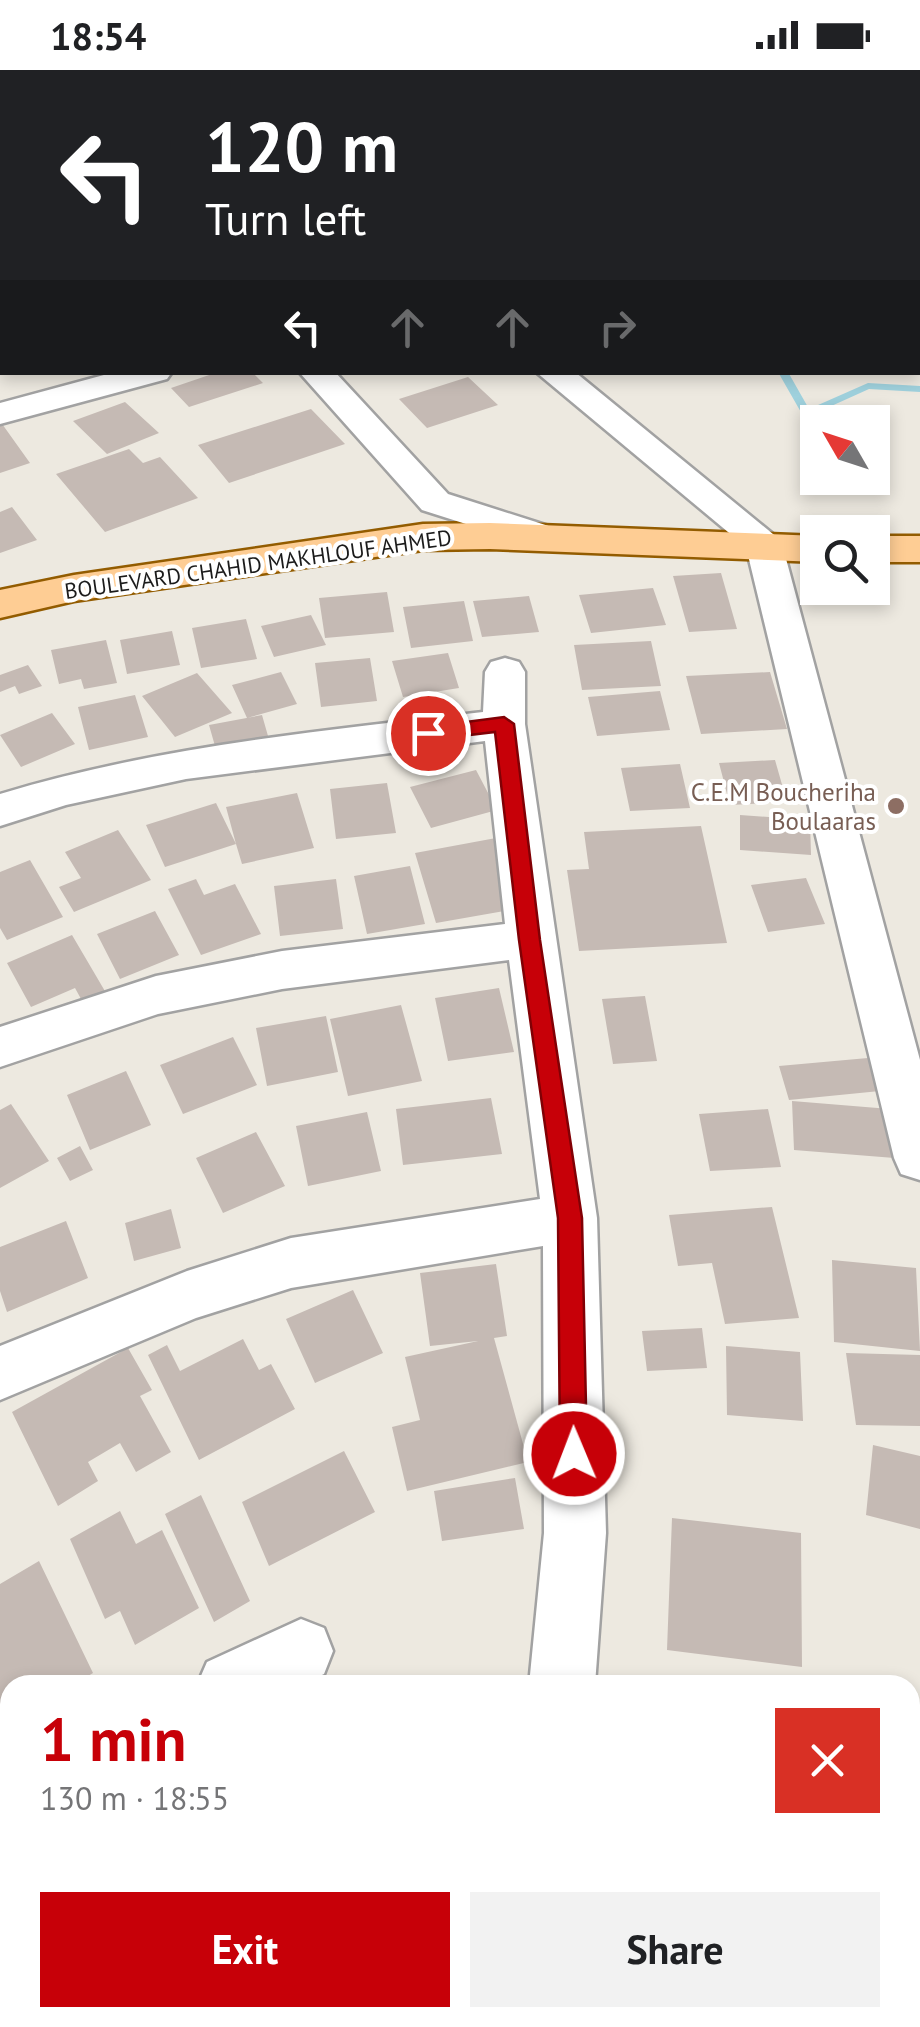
<!DOCTYPE html>
<meta charset="utf-8">
<style>
body{margin:0;font-family:"PT Sans",sans-serif;background:#f2f2f2;color:#202124;height:100vh;display:flex;flex-direction:column;font-size:38px;white-space:nowrap}
*{box-sizing:border-box;margin:0}
p{font-size:32px;color:#757577}
.icon{flex:none;width:55px;height:55px;fill:none;stroke:currentColor;stroke-width:2;stroke-linecap:round;stroke-linejoin:round}
.map{position:relative;flex:1;overflow:hidden}
.sheet{position:absolute;left:0px;top:1605px;width:920px;height:352px;display:flex;flex-direction:column;background:#fff;border-radius:30px 30px 0 0;box-shadow:0 5px 15px #0003}
.sheet>*{flex:none}
.banner{position:absolute;left:0px;top:0px;width:920px;height:305px;box-shadow:0 5px 15px #0003;background:#202124;color:#fff;overflow:hidden}
.needle{width:65px;rotate:309deg}
.buttons{position:absolute;left:800px;top:335px;display:grid;gap:20px}
.buttons a{display:grid;place-items:center;width:90px;height:90px;border-radius:0px;background:#fff;box-shadow:0 5px 15px #0003;font-size:50px}
.pin{position:absolute;display:grid;place-items:center;width:85px;height:85px;color:#fff;margin:-42px;border:5px solid #fff;border-radius:50%;box-shadow:0 2px 10px #0007}
.me{position:absolute;width:110px;margin:-55px;rotate:359deg;stroke-linejoin:round;filter:drop-shadow(0 0 8px #0008)}
.turn{display:flex;align-items:center;gap:35px;height:210px;padding:0 40px;font-size:45px}
.turn .icon{width:130px;height:130px;stroke-width:2.5}
.turn b{display:block;font-size:70px;line-height:85px}
.lanes{display:flex;align-items:center;height:95px;padding:0 40px;background:#0003;justify-content:center;gap:50px;direction:ltr}
.lanes .off{opacity:.35}
.round{display:grid;place-items:center;flex:none;width:105px;height:105px;border-radius:0px;background:#f2f2f2}
.summary{display:flex;align-items:center;justify-content:space-between;height:170px;padding:0 40px}
h1{font-size:60px;font-weight:700;line-height:75px;color:#c70008}
.action{display:flex;gap:20px;margin-top:auto;padding:20px 40px}
.action a{flex:1;height:115px;border-radius:0px;background:#c70008;color:#fff;font-size:40px;font-weight:700;line-height:115px;text-align:center}
.action a+a{background:#f2f2f2;color:#202124}
.status{display:flex;justify-content:space-between;align-items:center;height:70px;padding:0 50px;background:#fff;direction:ltr}
.status svg{height:28px;fill:currentColor}
.map>svg:first-child{display:block}
</style>
<div class="status"><b>18:54</b><svg viewBox="0 0 49 12"><path d="M0 12V9h3v3zM5 12V6h3v6zM10 12V3h3v9zM15 12V0h3v12zM26 1h20v11H26zM47 4h2v5h-2z"/></svg></div>
<div class="map">
<svg width="920" height="1957" viewBox="0 0 920 1957">
<rect width="100%" height="100%" fill="#ede9e0"/>
<g fill="none" stroke-linecap="round" stroke-linejoin="round">
<path fill="#9fd1dd" fill-rule="evenodd" d="M311,0H319L318,2H310Z
M778,302H788L809,339L868,313L920,316V322L869,319L807,347L802,344Z"/>
</g>
<path fill="#c5bab4" d="M218,302H252L263,313L189,337L171,318Z
M468,307L498,335L427,358L399,329Z
M125,332L159,363L107,384L73,351Z
M311,339L345,374L229,413L198,375Z
M0,351L30,393L0,403Z
M129,379L143,393L160,387L198,428L105,462L56,404Z
M12,437L37,470L0,483V442Z
M721,503L737,559L689,562L673,506Z
M653,518L666,555L591,563L579,525Z
M387,522L394,562L325,568L319,528Z
M529,526L539,562L482,567L473,531Z
M464,531L473,571L411,578L403,537Z
M311,545L326,575L274,587L261,556Z
M246,549L257,589L201,598L192,558Z
M172,561L180,595L127,604L120,570Z
M106,570L117,613L84,619L81,609L59,614L51,580Z
M651,571L661,616L582,620L574,575Z
M448,583L459,618L403,627L392,591Z
M370,588L377,631L321,637L315,593Z
M28,595L42,616L19,624L15,616L0,622V605Z
M281,602L297,634L247,648L232,615Z
M770,602L787,659L701,664L686,606Z
M197,603L232,643L175,667L142,626Z
M660,621L670,660L597,666L588,627Z
M135,625L148,667L89,680L78,637Z
M52,643L75,674L21,697L0,665Z
M262,645L268,666L215,676L209,655Z
M775,690L787,732L730,735L719,693Z
M680,694L690,738L630,741L621,698Z
M476,700L497,740L431,758L410,717Z
M387,713L396,763L336,769L330,719Z
M297,723L314,778L242,794L236,774L165,797L146,755L216,733L236,774L226,737Z
M740,745L810,750L811,785L740,780Z
M701,756L727,873L579,881L567,800L589,799L584,762Z
M118,760L151,810L74,842L59,817L81,808L65,782Z
M496,768L521,838L436,853L415,783Z
M30,790L63,847L7,870L0,858V802Z
M410,796L425,854L367,864L354,806Z
M806,808L825,854L768,862L751,815Z
M196,809L204,825L235,814L261,864L201,885L168,819Z
M336,809L343,859L280,866L274,816Z
M155,841L179,885L120,909L97,864Z
M72,865L109,928L86,938L75,918L31,937L7,893Z
M499,918L514,982L448,991L435,928Z
M645,926L657,991L613,994L602,929Z
M401,935L422,1011L348,1026L330,949Z
M326,946L338,1002L267,1016L256,958Z
M233,967L257,1015L183,1044L160,995Z
M879,987L890,1020L789,1030L779,996Z
M126,1001L151,1055L90,1080L67,1025Z
M491,1028L502,1084L403,1095L396,1039Z
M792,1031L902,1040L907,1089L794,1080Z
M11,1034L49,1091L0,1118V1040Z
M768,1039L781,1097L710,1101L699,1044Z
M367,1042L381,1101L308,1116L296,1056Z
M256,1062L285,1116L223,1143L196,1088Z
M80,1076L93,1100L70,1111L57,1088Z
M772,1137L799,1248L725,1254L712,1193L678,1196L669,1145Z
M171,1139L181,1178L134,1191L125,1153Z
M66,1151L88,1208L7,1242L0,1221V1177Z
M832,1190L916,1198L920,1281L834,1272Z
M496,1194L507,1266L494,1268L528,1392L407,1421L392,1357L420,1350L405,1287L478,1271L430,1276L420,1203Z
M353,1220L383,1283L315,1313L286,1249Z
M702,1258L707,1298L647,1301L642,1261Z
M243,1269L259,1300L271,1294L295,1339L199,1390L148,1285L167,1275L180,1301Z
M726,1276L800,1282L803,1351L727,1345Z
M128,1278L152,1320L140,1326L171,1382L136,1402L120,1373L88,1392L98,1411L58,1436L12,1342Z
M846,1283L920,1285V1356L856,1355Z
M873,1375L920,1386V1459L866,1445Z
M344,1381L375,1442L269,1496L242,1432Z
M515,1408L524,1459L442,1471L434,1421Z
M201,1425L250,1531L214,1552L165,1444Z
M120,1441L136,1474L162,1460L199,1538L135,1575L120,1541L105,1549L70,1469Z
M672,1448L801,1463L802,1597L667,1580Z
M39,1491L93,1603L73,1615H10V1655L0,1632V1514Z
M10,1809V1927L0,1934V1816Z
M304,1948H489L487,1957H301Z
M674,1948H797L794,1957H671Z"/>
<g fill="none" stroke-linecap="round" stroke-linejoin="round">
<defs>
<path id="minor" d="M208,0H234V2H208Z
M885,0H911V2H885Z
M115,302H172L167,309L0,354V333Z
M299,302H335L448,424L561,460L567,468L561,476L548,480L422,440Z
M536,302H575L790,478L785,485L920,990V1110L901,1104L894,1088L746,477Z
M505,588L519,592L525,602V654L597,1148L606,1463L595,1615H529L544,1463L543,1176L291,1218L196,1248L0,1330V1276L187,1201L291,1168L540,1129L509,890L282,919L158,944L0,997V957L156,906L282,881L505,854L485,671L186,709L66,735L0,756V724C158,676 320,661 483,642L485,602L491,592Z
M301,1549L324,1558L333,1581L324,1604L301,1615H197L207,1592Z
M10,1688V1757L0,1761V1692Z
M495,1948H569L566,1957H492Z"/>
<path id="major" d="M490,453L818,466V492L490,479L423,480L74,531L0,548V520L74,505L423,454Z
M872,466H920V492H872Z"/>
</defs>
<use href="#minor" stroke="#a2a2a2" stroke-width="5"/>
<use href="#major" stroke="#935c00" stroke-width="5"/>
<use href="#minor" fill="#fff" fill-rule="evenodd"/>
<use href="#major" fill="#fecd94" fill-rule="evenodd"/>
</g>
<path fill="#c70008" stroke="#810005" stroke-width="2.5" d="M504,647L514,654L540,870L582,1148L587,1384L583,1394L574,1397L564,1394L560,1384L558,1148L519,870L495,662L428,670L419,663L428,657Z"/>
<circle fill="#8d6e63" stroke="#fff" stroke-width="4" cx="896" cy="736" r="10"/>
<g text-anchor="middle" stroke-width="8" stroke-linejoin="round" paint-order="stroke">
<g font-size="22" fill="#1b1b1b" stroke="#fff">
<text transform="translate(258 494) rotate(-8)" y="8">BOULEVARD CHAHID MAKHLOUF AHMED</text>
</g>
<g font-size="25" fill="#785e54" stroke="#fff" text-anchor="end">
<text x="876" y="731">C.E.M Boucheriha<tspan x="876" dy="29">Boulaaras</tspan></text>
</g>
</g>
</svg>
<div class="buttons">
<a><svg class="needle" viewBox="-14 -14 28 28"><path d="M0-13l5 13h-10z" fill="#e53935"/><path d="M0 13l5-13h-10z" fill="#757577"/></svg></a>
<a><svg class="icon" aria-label="search" viewBox="0 0 24 24"><circle cx="10" cy="10" r="6"/><path d="M15 15l6 6"/></svg></a>
</div>
<div class="pin" style="left:428px;top:663px;background:#d93025"><svg class="icon" aria-label="arrive" viewBox="0 0 24 24"><path d="M6 21V4h12l-3 4 3 4H6"/></svg></div>
<svg class="me" style="left:574px;top:1384px" viewBox="-20 -20 40 40"><circle r="17" fill="#c70008" stroke="#fff" stroke-width="3"/><path d="M0-11L8 9 0 5-8 9z" fill="#fff"/></svg>
<div class="banner">
<div class="turn"><svg class="icon" aria-label="left" viewBox="0 0 24 24"><path d="M17 20v-9H6M10 6l-5 5 5 5"/></svg><div><b>120 m</b>Turn left</div></div>
<div class="lanes"><svg class="icon" aria-label="left" viewBox="0 0 24 24"><path d="M17 20v-9H6M10 6l-5 5 5 5"/></svg><svg class="icon off" aria-label="ahead" viewBox="0 0 24 24"><path d="M12 20V5M6 11l6-6 6 6"/></svg><svg class="icon off" aria-label="ahead" viewBox="0 0 24 24"><path d="M12 20V5M6 11l6-6 6 6"/></svg><svg class="icon off" aria-label="right" viewBox="0 0 24 24"><path d="M7 20v-9h11M14 6l5 5-5 5"/></svg></div>
</div>
<section class="sheet">
<div class="summary"><div><h1>1 min</h1><p>130 m · 18:55</p></div><a class="round" style="background:#d93025;color:#fff"><svg class="icon" aria-label="close" viewBox="0 0 24 24"><path d="M6 6l12 12M18 6L6 18"/></svg></a></div>
<div class="action"><a>Exit</a><a>Share</a></div>
</section>
</div>
